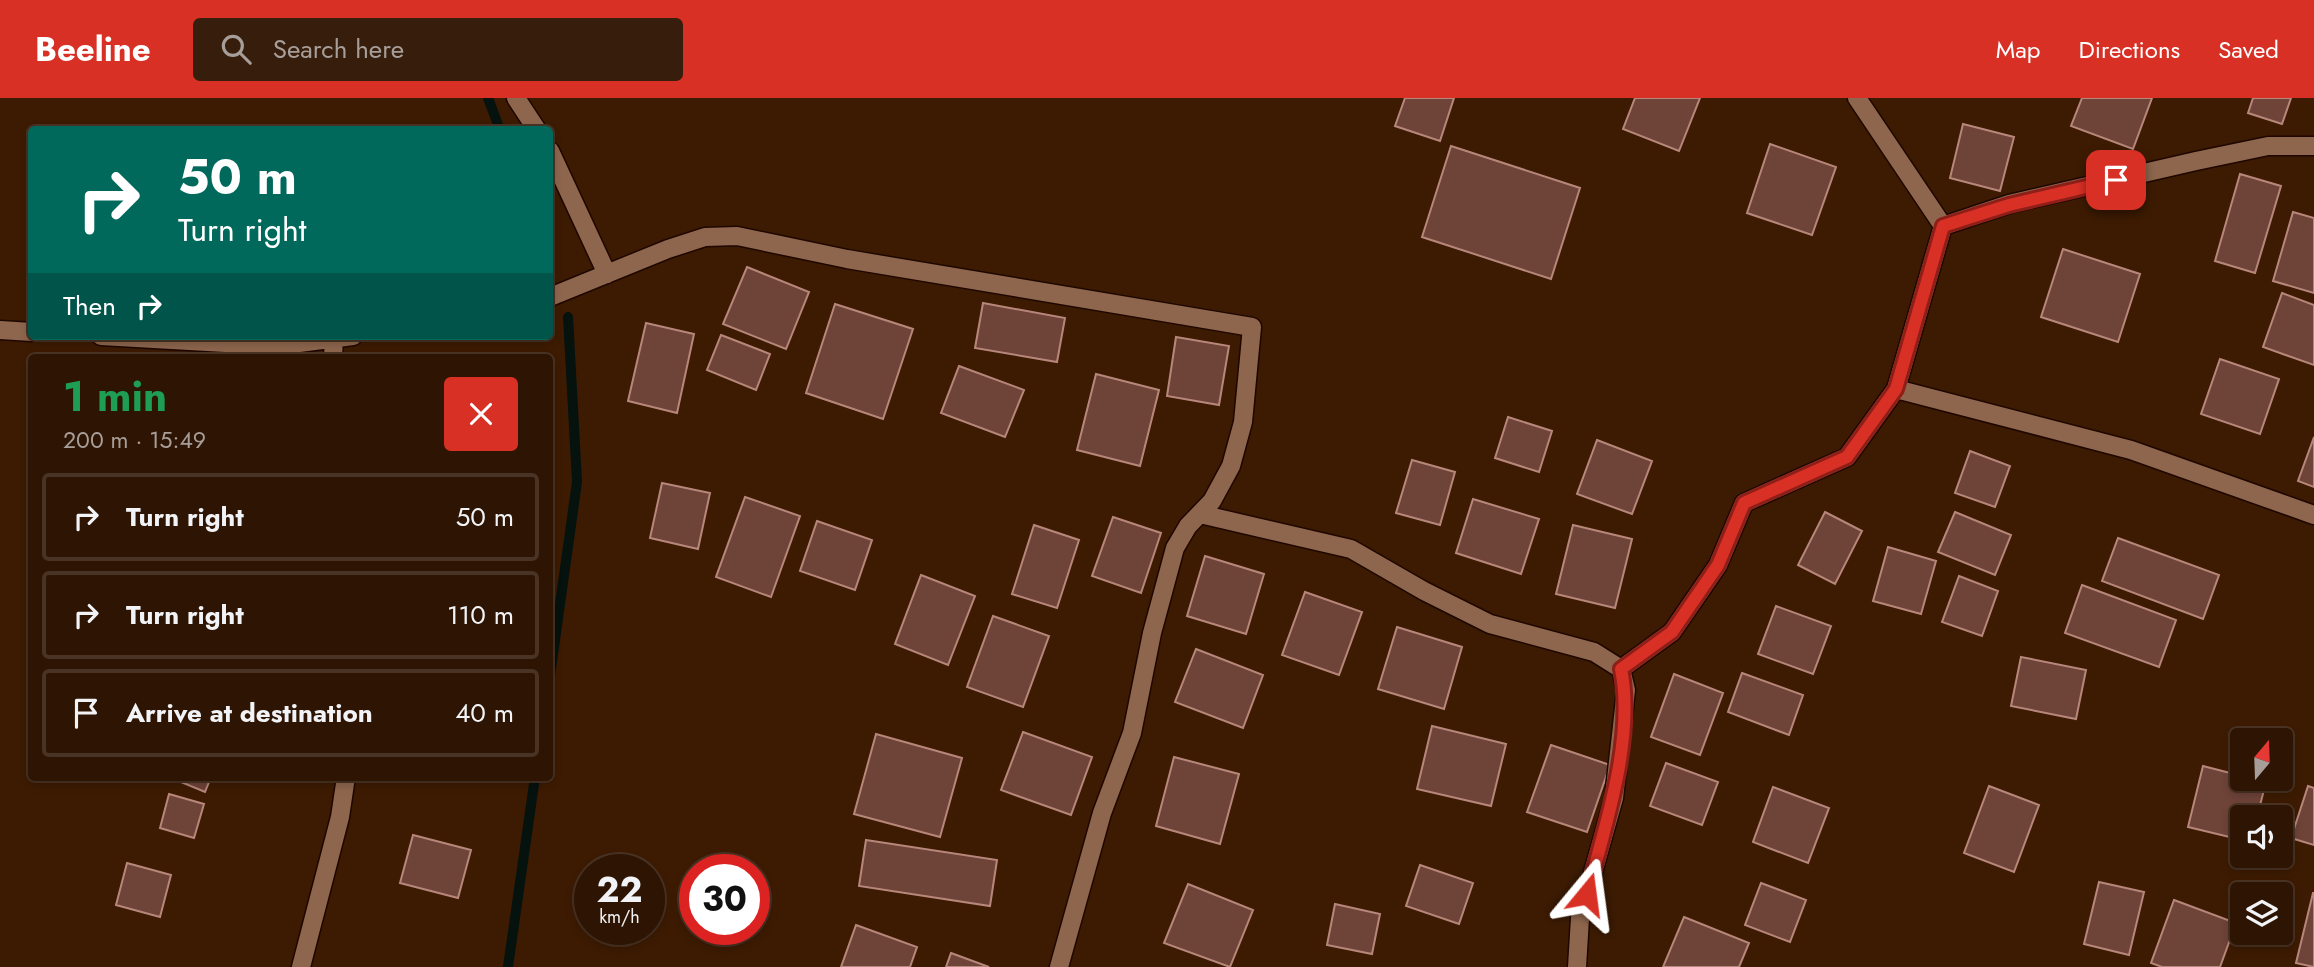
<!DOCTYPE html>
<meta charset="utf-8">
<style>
body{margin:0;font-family:Jost,sans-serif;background:#361d0c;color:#f1f3f6;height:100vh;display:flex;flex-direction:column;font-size:26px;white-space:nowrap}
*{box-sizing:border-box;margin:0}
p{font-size:23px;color:#a79e99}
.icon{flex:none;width:38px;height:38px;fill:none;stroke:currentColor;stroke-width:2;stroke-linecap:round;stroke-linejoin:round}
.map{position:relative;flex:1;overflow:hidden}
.sheet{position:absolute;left:28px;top:256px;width:525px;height:427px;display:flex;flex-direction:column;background:#2e1402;border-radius:7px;box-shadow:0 4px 10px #0003,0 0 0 2px #493324}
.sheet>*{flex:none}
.banner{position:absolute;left:28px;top:28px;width:525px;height:214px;border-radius:7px;box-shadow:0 4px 10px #0003,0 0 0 2px #493324;background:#00695c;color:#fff;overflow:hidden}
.needle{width:46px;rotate:19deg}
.buttons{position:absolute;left:2230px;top:630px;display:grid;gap:14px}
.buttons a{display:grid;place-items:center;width:63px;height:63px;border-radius:7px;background:#2e1402;box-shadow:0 4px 10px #0003,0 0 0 2px #493324;font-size:35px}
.speed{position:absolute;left:574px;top:756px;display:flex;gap:14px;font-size:35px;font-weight:700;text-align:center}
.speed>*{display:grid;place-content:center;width:91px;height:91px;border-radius:50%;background:#2e1402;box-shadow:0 4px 10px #0003,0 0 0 2px #493324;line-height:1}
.speed small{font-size:18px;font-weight:400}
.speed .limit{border:10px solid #d22;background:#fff;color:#111}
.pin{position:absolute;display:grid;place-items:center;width:60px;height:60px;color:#fff;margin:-30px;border-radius:14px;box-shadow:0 4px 10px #0006}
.me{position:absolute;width:77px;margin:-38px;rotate:16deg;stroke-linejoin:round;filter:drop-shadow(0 0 5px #0008)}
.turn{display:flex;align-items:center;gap:24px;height:147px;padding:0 35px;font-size:32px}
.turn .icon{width:91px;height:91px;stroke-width:2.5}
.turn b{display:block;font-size:49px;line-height:60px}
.then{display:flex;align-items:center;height:66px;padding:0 35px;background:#0003;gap:14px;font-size:26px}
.round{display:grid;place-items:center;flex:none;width:74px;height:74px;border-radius:7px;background:#361d0c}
.summary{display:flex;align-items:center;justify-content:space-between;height:119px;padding:0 35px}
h1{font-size:42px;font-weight:700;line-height:52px;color:#1e9e55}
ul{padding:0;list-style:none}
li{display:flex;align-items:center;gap:21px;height:88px;margin:0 14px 10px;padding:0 21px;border:4px solid #493324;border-radius:7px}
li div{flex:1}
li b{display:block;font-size:26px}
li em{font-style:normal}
header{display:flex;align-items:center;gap:42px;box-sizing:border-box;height:98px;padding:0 35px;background:#d93025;color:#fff}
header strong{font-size:33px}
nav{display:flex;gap:38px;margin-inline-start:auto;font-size:24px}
.search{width:490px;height:63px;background:#361d0c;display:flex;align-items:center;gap:18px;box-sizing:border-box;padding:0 24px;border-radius:7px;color:#a79e99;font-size:26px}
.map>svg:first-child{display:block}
</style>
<header>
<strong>Beeline</strong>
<div class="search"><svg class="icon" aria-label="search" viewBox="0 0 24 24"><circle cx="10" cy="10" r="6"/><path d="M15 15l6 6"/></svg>Search here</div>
<nav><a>Map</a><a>Directions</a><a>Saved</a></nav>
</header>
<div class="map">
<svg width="2314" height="869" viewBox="0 0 2314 869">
<rect width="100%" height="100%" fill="#3d1b02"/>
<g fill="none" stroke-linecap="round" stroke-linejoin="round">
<path stroke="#05120e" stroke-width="10" d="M488,0L500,32
M550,578L577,384L568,219
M508,869L535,679"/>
</g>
<path fill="#6e4338" stroke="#b8877b" stroke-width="2" d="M1405,0H1454L1440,43L1395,28Z
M1635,0H1700L1679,53L1623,31Z
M2082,0H2152L2133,51L2071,28Z
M2253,0H2291L2282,26L2248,15Z
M1963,26L2014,39L2000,93L1950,80Z
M1770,46L1836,69L1812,137L1747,115Z
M1451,48L1580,90L1551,181L1422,139Z
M2240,76L2281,88L2255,175L2215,163Z
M2293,114L2314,120V195L2273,183Z
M2063,151L2140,176L2118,244L2041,219Z
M747,169L809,194L786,251L723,226Z
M2282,195L2314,207V267L2263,249Z
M983,205L1065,220L1057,264L975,250Z
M835,206L913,231L883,321L806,295Z
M646,225L694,236L677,315L628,303Z
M721,237L770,256L756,292L707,272Z
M1176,239L1229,248L1219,307L1167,298Z
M2220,261L2279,281L2260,336L2201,316Z
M959,268L1024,292L1005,339L941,315Z
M1096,276L1159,292L1140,368L1077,352Z
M1508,319L1552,333L1539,374L1495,360Z
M2314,339V389L2298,383Z
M1597,342L1652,363L1632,416L1577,396Z
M1970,353L2010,368L1995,409L1955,395Z
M1412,362L1455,374L1440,427L1396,415Z
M662,385L710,395L698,451L650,440Z
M745,399L800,418L771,499L716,479Z
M1473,401L1539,421L1521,476L1456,455Z
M1825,414L1862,433L1835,486L1798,467Z
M1955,414L2011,437L1995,477L1938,454Z
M1113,419L1161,435L1141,495L1092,478Z
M817,423L872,442L855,492L800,473Z
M1034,427L1079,442L1057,510L1012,496Z
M1573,427L1632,441L1615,510L1556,496Z
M2118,440L2219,477L2203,521L2102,483Z
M1888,449L1936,463L1921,516L1873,503Z
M1205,458L1264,476L1246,536L1187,518Z
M921,477L975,498L948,567L895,546Z
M1959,478L1998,493L1982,538L1942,524Z
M2082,487L2176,522L2159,569L2065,535Z
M1305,494L1362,514L1339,577L1282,557Z
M1776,508L1831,528L1813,576L1758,556Z
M993,518L1049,538L1023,609L967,589Z
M1397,529L1462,549L1444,611L1378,591Z
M1196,551L1263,577L1243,630L1175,604Z
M2021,559L2086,572L2076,621L2011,608Z
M1742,575L1803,597L1789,637L1728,614Z
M1674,576L1723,595L1700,657L1651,639Z
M1432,628L1506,646L1491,708L1417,691Z
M1023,634L1092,659L1071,717L1001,692Z
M876,636L962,660L940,739L854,716Z
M1551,647L1610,667L1587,734L1527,714Z
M1174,659L1239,676L1220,746L1156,728Z
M1666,665L1718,684L1702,727L1650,708Z
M2203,668L2242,678V681L2266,684L2257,719H2242V742L2188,729Z
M169,679H211L205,694Z
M1989,688L2039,707L2014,774L1964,755Z
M2308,688L2314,690V747L2291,740Z
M1773,689L1829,710L1808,765L1753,744Z
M169,696L204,706L194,740L160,730Z
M413,737L471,752L458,800L400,785Z
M866,742L997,762L990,808L859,788Z
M127,765L171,777L160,819L116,807Z
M1420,767L1473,785L1459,826L1406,808Z
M2099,784L2144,794L2129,857L2084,846Z
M1761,785L1806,802L1790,844L1745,827Z
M1188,786L1253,812L1230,869L1164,845Z
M2313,795H2314V869L2296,865Z
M2174,802L2236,825L2220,869H2162L2151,865Z
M1335,806L1380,816L1372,856L1327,847Z
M1684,819L1749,845L1739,869H1663Z
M856,827L917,849L910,869H841Z
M951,855L989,869H946Z"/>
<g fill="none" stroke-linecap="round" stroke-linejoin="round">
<defs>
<path id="minor" d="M516,0L537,32
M550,53L607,176
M1943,128L2009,106L2196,63L2268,48H2314
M550,199L668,151L705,139L737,138L847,161L1252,229L1243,324L1231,368L1212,403L1188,428L1175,450L1152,535L1132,635L1102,715L1059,869
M0,232L32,234
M101,238L276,248L353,238
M333,259L334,241
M1896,291L2131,352L2314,417
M1200,416L1351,451L1424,493L1490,526L1594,554L1621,571L1672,534L1718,467L1744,405L1847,359L1896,291L1943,128L1857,0
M301,869L340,719L346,679
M1577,869L1580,820L1614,700L1626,592L1621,571"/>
</defs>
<use href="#minor" stroke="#1f0700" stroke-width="21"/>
<use href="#minor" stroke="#8e664d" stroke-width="18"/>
</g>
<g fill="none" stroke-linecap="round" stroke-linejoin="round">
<defs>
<path id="route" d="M1587,796C1605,730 1635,639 1621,571L1672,534L1718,467L1744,405L1847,359L1896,291L1943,128L2009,107L2116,82"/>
</defs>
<use href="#route" stroke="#8d1f18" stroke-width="18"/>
<use href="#route" stroke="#d93025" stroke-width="12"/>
</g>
</svg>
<div class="buttons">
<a><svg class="needle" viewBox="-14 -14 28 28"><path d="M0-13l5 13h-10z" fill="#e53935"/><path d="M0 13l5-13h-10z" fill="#a79e99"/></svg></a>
<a><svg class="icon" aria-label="sound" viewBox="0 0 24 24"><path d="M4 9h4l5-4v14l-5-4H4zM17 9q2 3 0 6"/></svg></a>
<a><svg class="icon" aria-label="layers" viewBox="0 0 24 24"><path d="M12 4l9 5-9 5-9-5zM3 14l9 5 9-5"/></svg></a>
</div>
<div class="speed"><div>22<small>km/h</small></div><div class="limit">30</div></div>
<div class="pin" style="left:2116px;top:82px;background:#d93025"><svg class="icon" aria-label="arrive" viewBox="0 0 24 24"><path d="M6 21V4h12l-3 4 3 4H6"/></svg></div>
<svg class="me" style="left:1587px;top:796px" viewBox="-20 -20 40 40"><path d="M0-17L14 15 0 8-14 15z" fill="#d93025" stroke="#fff" stroke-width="4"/></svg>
<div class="banner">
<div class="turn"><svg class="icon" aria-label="right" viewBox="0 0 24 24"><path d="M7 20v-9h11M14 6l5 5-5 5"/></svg><div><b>50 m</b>Turn right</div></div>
<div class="then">Then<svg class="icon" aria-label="right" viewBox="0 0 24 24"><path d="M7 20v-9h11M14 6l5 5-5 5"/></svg></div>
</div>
<section class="sheet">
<div class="summary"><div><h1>1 min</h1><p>200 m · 15:49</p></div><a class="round" style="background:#d93025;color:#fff"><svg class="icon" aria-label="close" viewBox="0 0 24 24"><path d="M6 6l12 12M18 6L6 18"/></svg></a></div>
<ul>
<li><svg class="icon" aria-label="right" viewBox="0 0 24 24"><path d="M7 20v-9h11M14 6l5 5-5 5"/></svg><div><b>Turn right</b></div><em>50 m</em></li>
<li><svg class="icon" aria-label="right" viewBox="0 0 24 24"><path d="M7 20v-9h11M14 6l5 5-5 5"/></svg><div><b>Turn right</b></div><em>110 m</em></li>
<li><svg class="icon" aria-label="arrive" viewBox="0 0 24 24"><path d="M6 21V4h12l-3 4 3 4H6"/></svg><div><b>Arrive at destination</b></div><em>40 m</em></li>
</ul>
</section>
</div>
